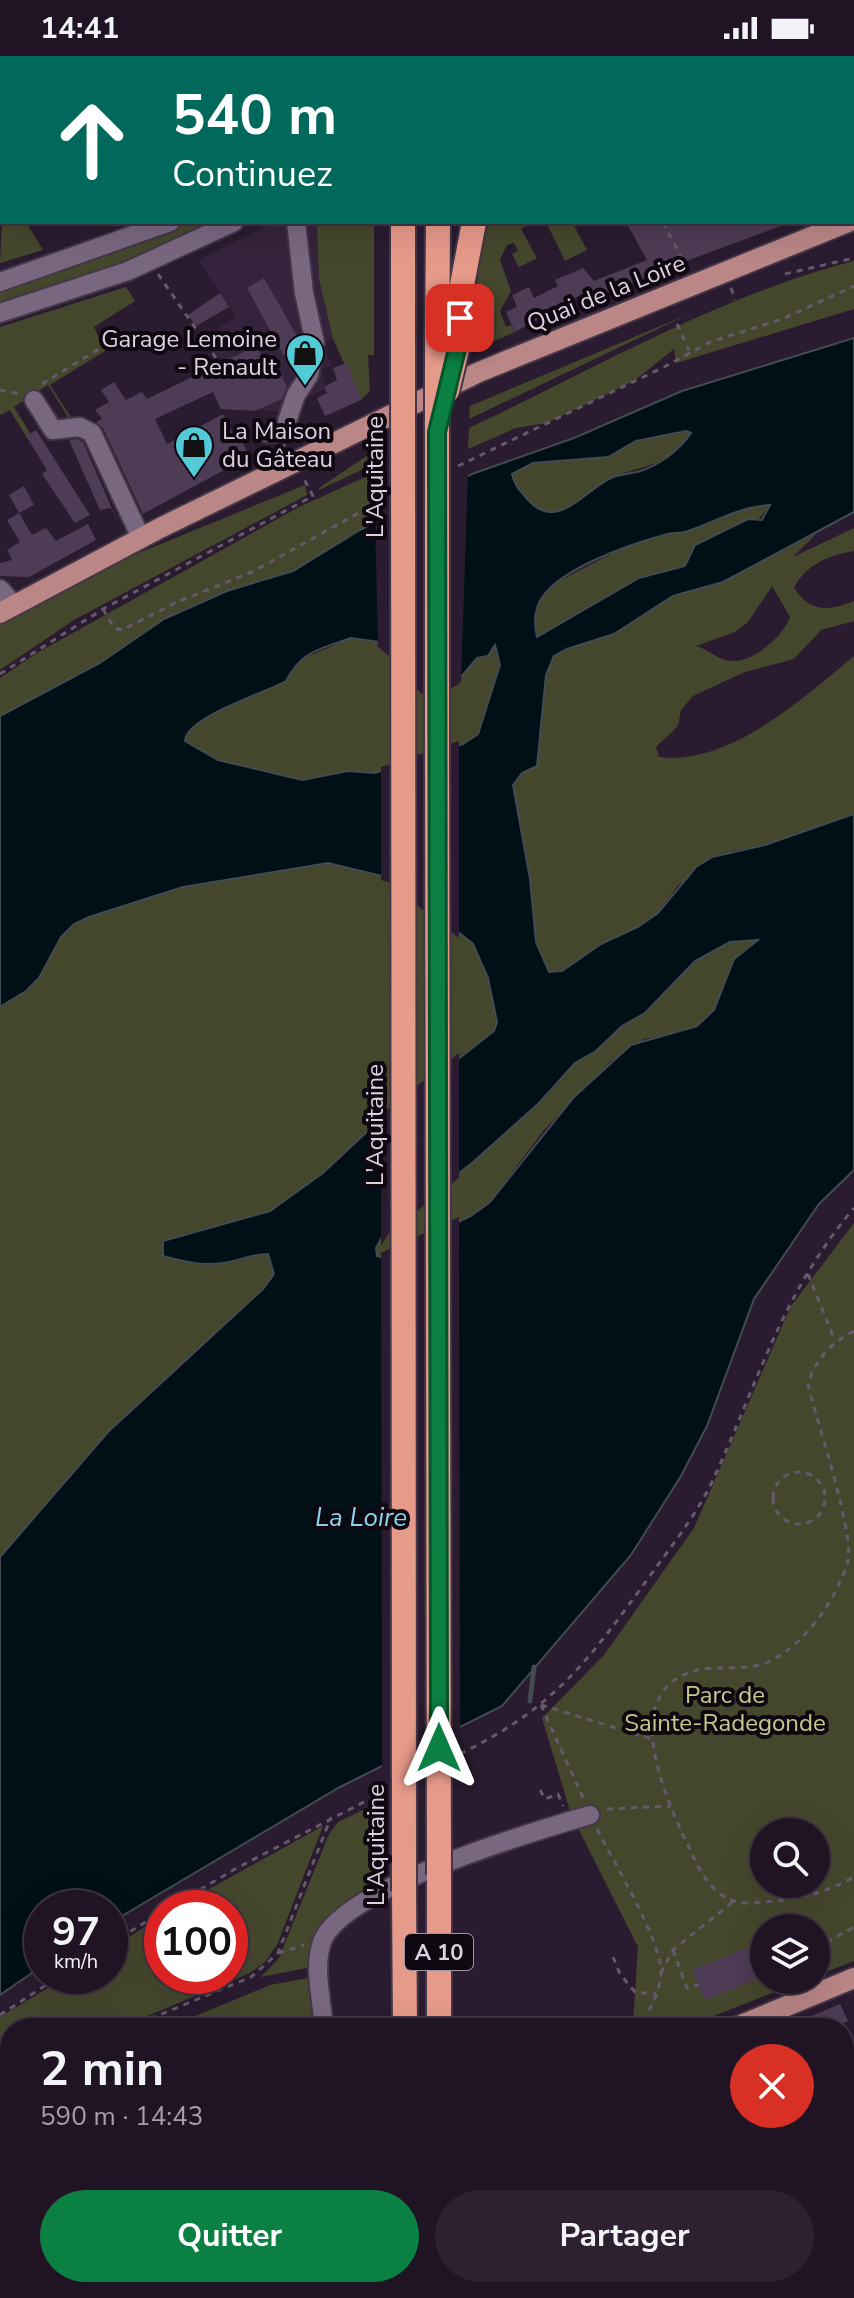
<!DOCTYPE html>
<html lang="fr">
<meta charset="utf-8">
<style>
body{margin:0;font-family:"Nunito Sans",sans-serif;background:#2d2131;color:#f1f3f6;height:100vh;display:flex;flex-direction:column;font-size:30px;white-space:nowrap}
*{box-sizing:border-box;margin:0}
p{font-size:26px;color:#a29ea6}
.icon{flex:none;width:44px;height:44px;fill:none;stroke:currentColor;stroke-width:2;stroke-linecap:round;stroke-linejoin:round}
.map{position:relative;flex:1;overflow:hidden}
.sheet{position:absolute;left:0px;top:1962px;width:854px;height:280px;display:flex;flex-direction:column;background:#201424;border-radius:32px 32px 0 0;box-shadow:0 8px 32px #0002,0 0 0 2px #3d3341}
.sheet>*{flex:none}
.banner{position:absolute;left:0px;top:0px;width:854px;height:168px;box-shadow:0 8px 32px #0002,0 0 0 2px #3d3341;background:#00695c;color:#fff;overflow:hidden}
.controls{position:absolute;left:750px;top:1762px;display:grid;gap:16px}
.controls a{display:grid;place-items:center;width:80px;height:80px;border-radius:50%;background:#201424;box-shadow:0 8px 32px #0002,0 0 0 2px #3d3341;font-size:40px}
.speed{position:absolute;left:24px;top:1834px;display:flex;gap:16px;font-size:40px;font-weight:700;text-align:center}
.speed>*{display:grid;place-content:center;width:104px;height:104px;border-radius:50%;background:#201424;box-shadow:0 8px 32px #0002,0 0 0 2px #3d3341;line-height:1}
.speed small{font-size:20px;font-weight:400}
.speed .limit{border:12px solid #d22;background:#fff;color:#111}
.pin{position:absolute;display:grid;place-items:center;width:68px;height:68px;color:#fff;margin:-34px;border-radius:16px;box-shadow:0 4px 12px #0006}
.me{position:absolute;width:88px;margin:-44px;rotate:0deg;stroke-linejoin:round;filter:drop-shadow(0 0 6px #0008)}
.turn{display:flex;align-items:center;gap:28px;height:168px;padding:0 40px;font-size:36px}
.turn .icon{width:104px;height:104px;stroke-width:2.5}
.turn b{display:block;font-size:56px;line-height:68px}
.round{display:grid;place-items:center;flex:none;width:84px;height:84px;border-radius:42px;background:#2d2131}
.overview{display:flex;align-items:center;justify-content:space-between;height:136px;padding:0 40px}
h1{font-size:48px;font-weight:700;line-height:60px}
.primary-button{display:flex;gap:16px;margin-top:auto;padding:16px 40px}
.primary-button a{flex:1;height:92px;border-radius:48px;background:#0b8043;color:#fff;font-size:32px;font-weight:700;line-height:92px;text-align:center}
.primary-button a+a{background:#2d2131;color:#f1f3f6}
.status{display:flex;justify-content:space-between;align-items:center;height:56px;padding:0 40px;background:#201424;direction:ltr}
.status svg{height:22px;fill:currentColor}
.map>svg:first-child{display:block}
</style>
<div class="status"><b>14:41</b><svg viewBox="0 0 49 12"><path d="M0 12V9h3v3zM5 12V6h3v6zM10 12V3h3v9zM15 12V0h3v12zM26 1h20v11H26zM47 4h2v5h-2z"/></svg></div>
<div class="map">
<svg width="854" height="2242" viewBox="0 0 854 2242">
<rect width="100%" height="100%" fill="#2a1b30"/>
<path fill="#35223c" d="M274,166H287L292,174L306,166H318L319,223L333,283L322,288L332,310L322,313L325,333L299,346L302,359L248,352L223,303L215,300L204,282L236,261L198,204Z
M847,2088L854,2090V2242H849L842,2232L844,2090Z"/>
<path fill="#45472d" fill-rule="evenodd" d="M600,0H776L777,2H598Z
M2,164L26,166L43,194L0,207Z
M181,166H228L191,186L0,255V233L83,206Z
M317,166H374V299H368L370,335L361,344L333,283L319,223Z
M489,166H534L521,173L537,202L519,211L512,198L518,195L514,187L507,189L500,204L511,235L500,255L506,271L511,269L515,276L471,295L479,203Z
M546,166H572L587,194L565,205Z
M854,205V253L676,307L674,293L634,325L547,367L516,372L468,393L469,372C592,314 723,238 854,205Z
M126,231L135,245L94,271L105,295L50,329L74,366L56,369L68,361L48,329L14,351L32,380L27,382L10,354L0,359V271Z
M689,258L469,363L470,350Z
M686,375L691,377C668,411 644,409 612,421C585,432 558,478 528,444C520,434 515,430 512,418L533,407L608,401L636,385Z
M374,395V408L319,434V432Z
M374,417L375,466L293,515L227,535L164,563L100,607L0,660V622L37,597L299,451Z
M305,429L307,439L74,564L0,614V567L102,512Z
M770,448C752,483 704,478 685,510L639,522L537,582L534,566L542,540L561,524L619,494L668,477L685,476L734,454Z
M854,472V495C829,499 805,509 794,532C811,557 829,555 854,545V565L821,574L794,603L745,616L693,640L681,654L678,670L656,691L659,701C730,710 804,641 854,600V758L765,789L732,795L678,829L658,857L638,871L601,888L562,915L548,916L536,886L530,823L513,729L522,717L537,710L546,619L554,600L567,593L614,578L673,540L723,526L817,477L793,501ZM772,530L790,561C783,582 748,611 725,604C715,601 707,593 696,590L735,576L748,566Z
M351,582L379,586L461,621L477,602L490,598L495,587L500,609L478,678L464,688L375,717L348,715L302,724L218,704L185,685L191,672L207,660L239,647L299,604Z
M328,807L390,822L473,888L488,922L497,967L494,974L372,1071L323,1117L270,1155L163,1185L228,1207L253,1198H268L274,1218L263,1233L108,1376L0,1501V951L26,935L39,922L61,881L74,868L89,861L183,831Z
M759,884L741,896L714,954L697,970L682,977L644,983L610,1006L544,1074L490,1146L471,1160L384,1202L377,1200L376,1192L386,1174L472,1107L539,1047L575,1007L596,995L622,970L645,957L695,905L730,886Z
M854,1167V1905L816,1920V1872H764V1924H805L683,1972H636L633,1968L638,1891L571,1758L542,1662L604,1599L694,1472L791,1250ZM764,1776H816V1828H764Z
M367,1752L377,1816L312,1911L261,1921L279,1902L329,1778L338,1766Z
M323,1770L277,1889L265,1906L250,1917L119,1972H10V2018L0,2022V1961L68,1920H110V1893L162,1860V1920H230V1852H175Z
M308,1922L315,1972H167L270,1929Z
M10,2037V2080L0,2082V2041Z
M2,2174L10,2186V2213L0,2219Z
M98,2232H130L136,2242H105Z
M335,2232H375V2242H333Z
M461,2232H579L587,2242H461Z
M589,2232H737L742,2242H589Z"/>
<path fill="#001016" stroke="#424a52" stroke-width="2" fill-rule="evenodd" d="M854,282V456L723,526L673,540L614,578L567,593L554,600L546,619L537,710L522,717L513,729L530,823L536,886L549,916L562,915L601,888L638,871L658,857L696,811L712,801L765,789L854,758V1114L819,1148L754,1243L707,1370L681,1420L631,1499L502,1650L340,1731L110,1867V1852H42V1910L0,1939V1501L108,1376L263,1233L274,1218L268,1198C253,1198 243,1203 229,1206C206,1211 185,1206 163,1200V1185L270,1155L323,1117L372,1071L494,975L497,966L488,922L473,888L390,822L328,807L183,831L89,861L74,868L61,881L39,922L26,935L0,951V660L100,607L164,563L227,535L293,515L360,474L472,418L574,382L682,335ZM686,375L691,377C680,394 657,411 637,416C628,418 621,418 613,421C585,433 558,477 528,444C520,434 515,431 512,418L533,407L608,401L636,385ZM770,449L762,464L748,463L695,489L685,510L639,522L537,581C534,568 534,552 543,540C564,511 631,488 664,479C672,476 680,478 688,475C717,465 739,451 770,449ZM351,582L379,586L461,621L477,602L488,600L495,589L500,609L478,678L463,688L375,717L348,715L302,724L218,704L185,685C186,661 265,637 286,625C301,595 320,593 351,582ZM758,884L734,903L714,954L697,970L631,989L574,1041L490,1146L471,1160L384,1202L377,1200L376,1192L386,1174L472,1107L539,1047L575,1007L596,995L622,970L645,957L695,905L730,886Z"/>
<path fill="#2a1b30" d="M468,416L461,626L448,635L424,639L408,625L398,607L378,591L375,462Z
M459,685V882L388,826L381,824V711Z
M459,997V1122L389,1177L381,1190V1058Z
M459,1161L460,1675L382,1714L381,1197Z"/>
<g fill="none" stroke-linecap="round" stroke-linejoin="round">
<path stroke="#424a52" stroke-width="5" d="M530,1645L534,1611"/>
</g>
<path fill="#4e3b55" d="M626,166H786V168L681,207L682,211L661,220L659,216L586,246L582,238L515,276L506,256L517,251L512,239L529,231L534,242L558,230L555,224L583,212L594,225L647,204Z
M264,222L302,289L284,300L247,232Z
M220,237L229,251L196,270L188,259Z
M256,290L277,321L281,319L287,331L282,343L255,355L221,353L213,336L155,363L167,388L223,358L238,388L242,386L250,400L143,458L103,372L96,366L102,363L95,354L109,346L101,334L114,326L126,344L142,336L147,343Z
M347,307L361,344L325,360L317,342L327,337L324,331L337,324L333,312Z
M264,373L284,376H296L274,388L262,387Z
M36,374L90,459L75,467L42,418L47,414L26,380Z
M78,383L83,386L120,471L111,452L100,454L69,384Z
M24,430L34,449L19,457L32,479L46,472L56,485L88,468L96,484L29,521L0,520V507L12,504L7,494L20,486L7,464L19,457L9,439Z
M764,1885V1920L705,1944L692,1914Z
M840,1948L848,1965L832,1972H783Z"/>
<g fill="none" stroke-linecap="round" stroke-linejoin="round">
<defs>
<path id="minor" d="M160,0L161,2
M332,0L334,2
M191,2L193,0
M495,2L498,0
M0,132H2
M0,156L2,153
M0,226L170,166
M0,257L128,215L234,166
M34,344L53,374L80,371L92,377L141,482
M287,365L296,339L309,319L315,287L304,237L296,166
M0,533L14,549
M324,1972C322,1945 313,1912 322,1886C341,1832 535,1775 590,1759
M176,2232L182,2242
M235,2232L242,2242
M828,2232L835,2242"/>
<path id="major" d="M0,557L160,472L479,316L848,166
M734,1972L854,1922
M0,2101L10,2100"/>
<path id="highway" d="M376,0V2
M403,0V2
M437,0V2
M578,2L580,0
M458,289L461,234L474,166
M437,299L438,166
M403,314V166
M437,676V523
M439,1819V1972
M404,1835L405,1972
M406,2232V2242
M439,2242V2232"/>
</defs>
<use href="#minor" stroke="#423647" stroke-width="22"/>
<use href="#major" stroke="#423647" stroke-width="24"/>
<use href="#highway" stroke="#423647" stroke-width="28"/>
<path stroke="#66596c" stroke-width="3" stroke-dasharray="6 6" stroke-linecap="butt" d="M12,0L13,2
M663,166L686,211
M158,218L225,315
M785,218L854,202
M731,232L735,244
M677,268L689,294
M42,328L102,291L104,274
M0,334L20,338
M280,392L313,373
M458,410L664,311L710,286L782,263L854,230
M103,553L114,572L122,574L177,546L252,516L382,444
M0,618L103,553L313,440L304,423
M808,1218L835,1285
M854,1275C831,1287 815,1303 808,1329C817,1366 854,1475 848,1505C837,1542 807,1586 772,1604C748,1617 719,1608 694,1615C614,1638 670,1752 693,1800C704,1824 720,1848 749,1847C788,1845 820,1840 854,1821
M773 1442a26 26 0 1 1 52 0a26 26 0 1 1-52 0Z
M541,1649L584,1744
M541,1649L652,1683
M460,1698C558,1650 590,1602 652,1517C673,1488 696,1459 712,1426C759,1325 780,1240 854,1152
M540,1734L545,1743L558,1738L563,1750
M607,1753L671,1750
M597,1773C613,1805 660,1882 661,1915C661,1935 649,1956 638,1972
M169,1852L235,1813L385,1735
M110,1888L162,1856
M816,1892L854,1871
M673,1894L687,1932L699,1929
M278,1897L304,1889
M613,1901L620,1918L635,1936L656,1938
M661,1917L673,1894L734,1845
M0,1959L60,1920
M128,1972L251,1921L278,1897L331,1761
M0,2026L10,2022
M579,2232L587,2242"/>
<use href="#minor" stroke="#796780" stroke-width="18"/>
<use href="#major" stroke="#ba8686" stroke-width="20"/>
<use href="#highway" stroke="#e69a8a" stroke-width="24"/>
<defs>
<path id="highway-bridge" d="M403,314L404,1835
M447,335L458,289
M437,523V299
M437,676L439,1819"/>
</defs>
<use href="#highway-bridge" stroke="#423647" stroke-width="28" stroke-linecap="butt"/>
<use href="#highway-bridge" stroke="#e69a8a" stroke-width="24"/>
</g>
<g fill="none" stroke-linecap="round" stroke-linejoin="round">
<defs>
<path id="route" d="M439,1692L437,376L458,289L460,262"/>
</defs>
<use href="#route" stroke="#07532c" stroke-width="20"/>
<use href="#route" stroke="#0b8043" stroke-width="14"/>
</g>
<defs>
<symbol id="shop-pin" viewBox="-11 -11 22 30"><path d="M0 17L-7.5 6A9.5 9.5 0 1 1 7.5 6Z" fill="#52cbd7" stroke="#0f0811"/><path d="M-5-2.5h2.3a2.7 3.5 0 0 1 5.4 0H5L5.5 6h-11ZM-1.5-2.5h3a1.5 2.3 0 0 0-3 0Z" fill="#111"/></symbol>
</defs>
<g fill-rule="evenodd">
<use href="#shop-pin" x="283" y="275" width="44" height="60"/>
<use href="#shop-pin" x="172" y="367" width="44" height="60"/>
</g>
<g text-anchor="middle" stroke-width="8" stroke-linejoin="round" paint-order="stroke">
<rect fill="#0f0811" stroke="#9e95a1" stroke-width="2" x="405" y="1878" width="68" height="36" rx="6"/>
<g font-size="22" font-weight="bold" fill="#dbd1df">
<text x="439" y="1904">A 10</text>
</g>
<g font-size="24" fill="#dbd1df" stroke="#0f0811">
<text transform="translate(606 237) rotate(-22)" y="8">Quai de la Loire</text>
<text transform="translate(375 421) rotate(-90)" y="8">L'Aquitaine</text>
<text transform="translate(375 1069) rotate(-90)" y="8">L'Aquitaine</text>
<text transform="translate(376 1789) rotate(-90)" y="8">L'Aquitaine</text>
</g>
<g font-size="24" fill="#dbd1df" stroke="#0f0811" text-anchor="end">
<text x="277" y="291">Garage Lemoine<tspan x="277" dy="28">- Renault</tspan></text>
<text x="222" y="383" text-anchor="start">La Maison<tspan x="222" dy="28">du Gâteau</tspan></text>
</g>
<g font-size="24" fill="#c5ca8d" stroke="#0f0811">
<text x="725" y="1647">Parc de<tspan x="725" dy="28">Sainte-Radegonde</tspan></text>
</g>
<g font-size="26" font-style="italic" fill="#8ad2eb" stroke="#0f0811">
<text x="361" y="1470">La Loire</text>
</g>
</g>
</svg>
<div class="controls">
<a><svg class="icon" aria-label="search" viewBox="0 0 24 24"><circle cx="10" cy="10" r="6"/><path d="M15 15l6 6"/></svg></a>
<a><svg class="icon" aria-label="layers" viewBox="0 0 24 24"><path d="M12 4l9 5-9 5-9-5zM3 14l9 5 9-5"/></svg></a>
</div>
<div class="speed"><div>97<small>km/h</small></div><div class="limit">100</div></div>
<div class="pin" style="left:460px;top:262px;background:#d93025"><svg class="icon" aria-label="arrive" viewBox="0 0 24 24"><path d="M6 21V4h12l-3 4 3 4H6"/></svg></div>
<svg class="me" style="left:439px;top:1692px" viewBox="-20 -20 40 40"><path d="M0-17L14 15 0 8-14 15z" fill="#0b8043" stroke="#fff" stroke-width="4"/></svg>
<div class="banner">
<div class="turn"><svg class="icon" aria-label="ahead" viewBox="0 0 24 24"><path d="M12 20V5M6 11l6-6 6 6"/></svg><div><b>540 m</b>Continuez</div></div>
</div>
<section class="sheet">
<div class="overview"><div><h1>2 min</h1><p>590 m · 14:43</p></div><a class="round" style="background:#d93025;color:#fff"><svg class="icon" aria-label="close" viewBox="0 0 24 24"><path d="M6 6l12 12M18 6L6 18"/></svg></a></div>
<div class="primary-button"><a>Quitter</a><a>Partager</a></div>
</section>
</div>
